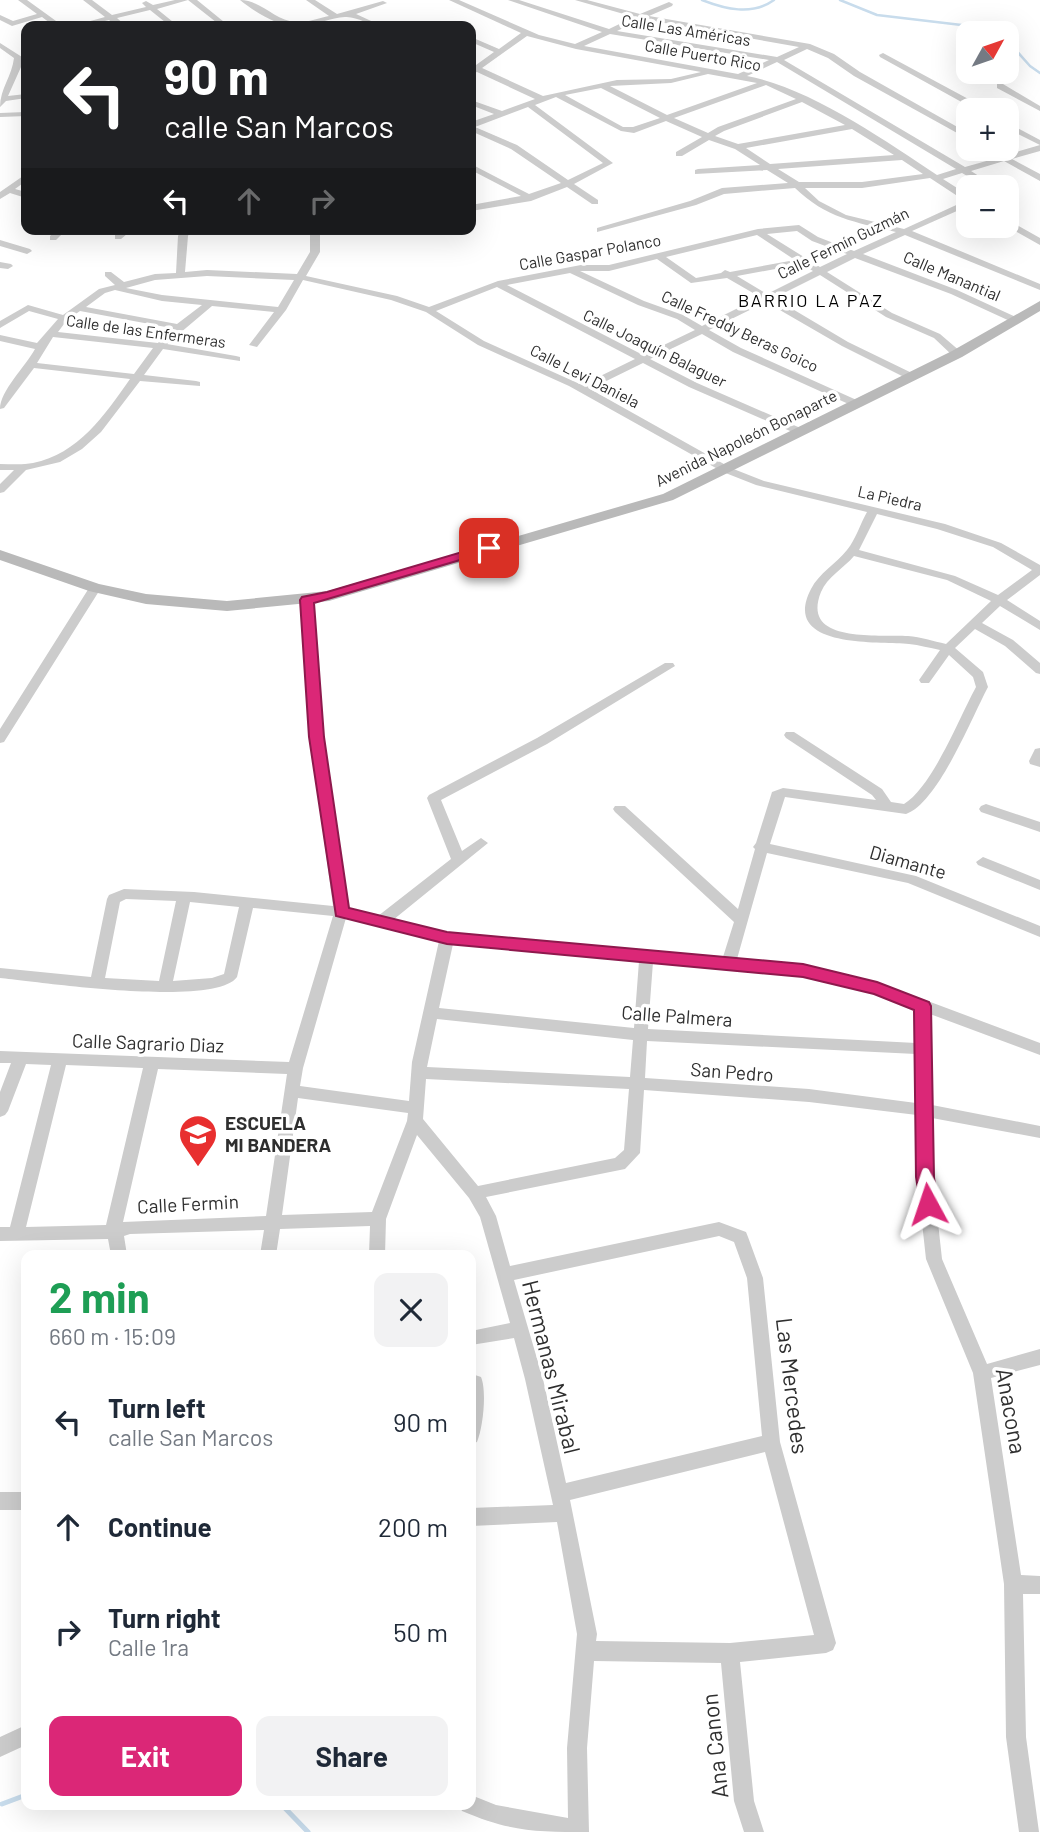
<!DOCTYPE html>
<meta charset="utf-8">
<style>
body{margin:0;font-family:Barlow,sans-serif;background:#f2f2f3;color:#1f2937;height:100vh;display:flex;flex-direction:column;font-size:26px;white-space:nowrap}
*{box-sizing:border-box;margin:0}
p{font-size:23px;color:#747a83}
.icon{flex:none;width:38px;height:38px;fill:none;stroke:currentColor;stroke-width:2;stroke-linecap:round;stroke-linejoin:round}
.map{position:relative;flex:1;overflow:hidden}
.panel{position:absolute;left:21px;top:1250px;width:455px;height:560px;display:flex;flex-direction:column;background:#fff;border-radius:14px;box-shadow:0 7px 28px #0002}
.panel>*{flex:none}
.hud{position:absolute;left:21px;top:21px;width:455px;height:214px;border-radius:14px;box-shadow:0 7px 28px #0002;background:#202124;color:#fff;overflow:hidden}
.needle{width:46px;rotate:50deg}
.controls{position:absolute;left:956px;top:21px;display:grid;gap:14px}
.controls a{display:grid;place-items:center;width:63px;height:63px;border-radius:14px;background:#fff;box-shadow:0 7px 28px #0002;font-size:35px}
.pin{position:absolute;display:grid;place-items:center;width:60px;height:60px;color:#fff;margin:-30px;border-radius:14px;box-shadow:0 4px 10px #0006}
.me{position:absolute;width:77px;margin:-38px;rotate:355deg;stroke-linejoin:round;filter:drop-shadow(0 0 5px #0008)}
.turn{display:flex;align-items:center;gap:24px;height:147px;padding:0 28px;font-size:32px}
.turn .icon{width:91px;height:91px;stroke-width:2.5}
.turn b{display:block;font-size:49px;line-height:60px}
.lanes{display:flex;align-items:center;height:66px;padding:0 28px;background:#0003;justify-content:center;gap:35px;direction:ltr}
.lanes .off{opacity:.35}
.round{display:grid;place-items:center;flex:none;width:74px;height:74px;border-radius:14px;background:#f2f2f3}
.summary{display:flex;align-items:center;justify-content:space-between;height:119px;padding:0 28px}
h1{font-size:42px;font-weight:700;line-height:52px;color:#1e9e55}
.action{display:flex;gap:14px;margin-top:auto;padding:14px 28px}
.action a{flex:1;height:80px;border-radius:14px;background:#db2777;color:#fff;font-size:28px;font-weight:700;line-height:80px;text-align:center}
.action a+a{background:#f2f2f3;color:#1f2937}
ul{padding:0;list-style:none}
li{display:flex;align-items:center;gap:21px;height:105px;padding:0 28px}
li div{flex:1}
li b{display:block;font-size:26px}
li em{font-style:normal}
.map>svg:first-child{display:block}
</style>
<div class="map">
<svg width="1040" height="1832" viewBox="0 0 1040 1832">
<rect width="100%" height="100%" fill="#fff"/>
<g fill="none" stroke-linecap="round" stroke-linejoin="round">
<path stroke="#c8dcec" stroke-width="2.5" d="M702,0C725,9 752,16 774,0
M840,0L877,15L970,26L994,33
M1006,39L1030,66L1040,73"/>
<path stroke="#c8dcec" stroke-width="5" d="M2,1804L26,1795
M281,1804L308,1832"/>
<path fill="#ccc" fill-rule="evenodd" d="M18,0H27L63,26H54L42,17L12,26L0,20V15L13,21L37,14Z
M83,0H92L112,15L146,7L142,3L146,1L153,5L175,0H188L157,9L178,26H170L150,10L117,18L126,26H117L109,20L84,26H72L105,17Z
M188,0H197L229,26H221Z
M240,0C261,0 275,21 296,22C306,23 319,18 329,16L306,0H315L337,14L383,1L387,3L356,14L382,26C369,26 357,16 345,17C331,18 317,24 302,26C283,29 257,14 240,0Z
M449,0H459L539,35L575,44L602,32L508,0H519L609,29L634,17L575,0H587L640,14L669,2L673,4L672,6L649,16L810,44L834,54L860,72L968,133V139L854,76L828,58L807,49L784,60L965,167L997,158L984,149H994L1006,155L1040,145L1006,128V122L1040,140V151L1012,159L1040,174V181L1004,161L971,171L996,187H986L962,173L943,179L968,195V206L912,231L1040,284V290L905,235L863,254L957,290L1018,318V322H1012L951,294L855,258L827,272L892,313L940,334L961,352V356H953L934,338L886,317L820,275L774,298L848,342L916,375V379H908L842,346L766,302L709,330L741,348L861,402V406H853L733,352L702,334L650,359L697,383L805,430V434H797L689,387L643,363L590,389L731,468L764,481L945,524L1001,543L1040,565V575L1007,600L1040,621V630L1000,606L982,623L1013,640L1040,663V674L1036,673L1005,646L975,629L955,648L983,672L988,687C972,717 938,803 906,814L785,797L770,844L916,876L1040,926V937L908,883L767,853L737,959L803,965L877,982L1040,1043V1055L930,1014L932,1105L1040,1126V1138L932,1118L933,1177L942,1259L987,1364L1040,1349V1365L991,1378L1021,1575L1040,1576V1594H1023L1026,1737L1039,1832H1019L1006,1737L1004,1584L973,1373L926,1259L917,1177V1115L809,1102L644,1090L640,1153L625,1169L486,1197L496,1216L510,1266L719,1222L746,1232L748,1237L763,1278L780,1442L836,1643L833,1650L826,1653L740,1662L754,1801L764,1832H744L734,1801L721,1663L594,1661L587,1748L589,1832C537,1832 511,1832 462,1811L459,1804H471V1795L496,1805L568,1818L567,1748L577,1634L557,1522L471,1526V1508L553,1505L525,1379L514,1338L471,1345V1331L510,1323L480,1217L469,1198L417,1135L386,1219L385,1255H369L370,1226L280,1229L276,1255H260L264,1230L130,1234L124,1236L127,1255H111L108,1239L0,1241V1227H10L51,1065L26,1064L8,1111L5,1115L0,1117V1092L11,1063H0V1051L289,1062L333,916L253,908L237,977C215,1008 40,982 0,978V968L91,977L107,899L109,895L124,889L194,892L333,906L310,737L301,600L303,597H311L313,600L322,737L347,908L378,916L451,859L427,798L429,795L537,738L665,663H673L675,666L547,744L441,800L462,851L481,838L488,843L393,920L447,933L723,957L734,922L615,812L613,809L615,806H625L738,909L755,849L753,847L756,843L772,792L783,788L876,800L872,795L786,738L784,735L786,732H794L882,789L891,802L904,804C933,786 959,718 976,687L973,677L949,655L929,683H921L919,680L940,650C930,648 919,645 909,644C877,641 780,649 811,589C819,573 836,564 847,550C856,539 860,524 867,512L756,485L723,472L569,386L478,345L426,312L391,300L303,280L286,310L257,347L249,345L274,312L212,306L167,344L236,356L240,357V361L163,349L144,375L196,381L200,382V386L140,381L101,432L82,449L60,462L26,470L4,492L0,493V484L14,470H0V464C11,464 23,465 33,463C78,454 105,415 130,379L34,368L4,408L0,409C0,391 25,367 35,349L0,341V335L37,343L58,319L29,311L0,328V321L28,305L63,315L99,289L115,285L105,276V272H111L124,282L155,274L176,273L178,236L182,229H191L188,236L185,272L207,270L297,274L310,252V229H320V252L306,276L397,296L429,307L498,281L581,265H609L758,229L799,225L818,237L854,251L896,232C855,222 826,218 795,188L724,194L696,205L597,232V228L690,201L722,188L788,183L767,170L695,174V170L698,169L760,165L735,149L709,140L682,156H676V152L702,137L666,121L634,133L621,131L556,97L535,105L613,163L574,184L598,200V204H592L567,187L531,201L471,211V205L521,196L471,170V164L529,194L561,183L511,149L471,131V122L494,114L471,105V100L502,111L535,99L477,72L471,74V64L476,65L494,52L471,42V37L499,49L521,33ZM642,19L799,47L777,57L617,31ZM610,34L769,60L738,74L584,46ZM527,36L576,49L701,72L671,79L617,80L543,96L482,68ZM777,62L956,169L937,175C884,140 810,88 747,76ZM708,74L757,83L667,115L610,86L671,83ZM766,85L796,99L718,127L708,133L674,118ZM601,88L660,118L633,127H623L565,95ZM802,102L845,125L738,144L715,136L724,131ZM528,107L603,163L568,180L517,145L475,127ZM852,129L894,155L770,164L746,148ZM902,160L923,174L862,182H799L778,169ZM930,178L965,201L904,229L846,215L819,201L805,188H862ZM797,231L812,241L847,254L820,267L767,234ZM757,235L795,260L730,272L725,270L721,273L696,278L666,257ZM657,259L691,283L727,278L760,297L702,326L683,315L644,301L580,271H609ZM802,264L813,271L767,294L737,276ZM570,273L638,305L677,319L695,330L643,355L507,285ZM207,276L294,280L278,307L162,295L126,288L155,280ZM497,287L635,359L582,385L484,341L436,311ZM115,290L162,301L202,305L177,324L86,307L105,293ZM80,311L171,328L158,343L58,332L67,320ZM53,337L153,348L134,374L37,363ZM877,514L937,529L993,547L1032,570L998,595L955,576L859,550ZM854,556L947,580L991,601L946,644C933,641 921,637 908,636C878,634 800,644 821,592C827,577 844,568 854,556ZM126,899L176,901L159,981L105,978L120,902ZM190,902L239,907L224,974L212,978L173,981ZM346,918L439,941L412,1062L409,1101L300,1086L303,1068ZM453,944L639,961L634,1028L439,1008ZM653,962L803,975L875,993L916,1008V1043L648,1029ZM437,1019L633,1040L630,1077L427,1067ZM647,1041L916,1054V1103L809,1089L645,1078ZM66,1065L143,1068L106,1225L26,1227ZM158,1069L287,1074L266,1216L123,1222ZM426,1079L629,1089L624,1150L615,1158L478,1186L423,1119ZM298,1098L408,1113L407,1121L372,1212L282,1215ZM719,1236L734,1242L747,1278L762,1436L566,1483L543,1379L514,1280ZM765,1452L814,1635L730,1643L596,1641L597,1634L570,1500Z
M443,23L449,26H440Z
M0,43L22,57L21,67L8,96L26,94V98L6,101L0,107C0,89 12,76 14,58L0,48Z
M883,53L985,108L986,110H976L880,57L879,55Z
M997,84H1003L1040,106V111L997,88Z
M26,112V116L0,117V113Z
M26,174V181L15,189L26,192V198L10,193L0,199V192Z
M1006,193L1014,198V202L1006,201Z
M1006,219L1040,238V245L1006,226Z
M57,229H67L56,240H50V236Z
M123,229H133L121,239H115V235Z
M0,240L30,249L32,251L27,254L0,246Z
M0,262L11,264L13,266L8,269L0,268Z
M95,584L101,588L4,742L0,743V729L89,588Z
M1040,748V767L1030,764L1029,761L1035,749Z
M986,804L1040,822V832L981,812L979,809L981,806Z
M983,857L1040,880V890L978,865L976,862Z
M475,1375L481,1377C487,1391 483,1428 477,1442L471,1444V1377Z
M0,1492H26V1510H0Z
M26,1725V1745L0,1757V1737Z"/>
<path fill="#b9b9b9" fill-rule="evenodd" d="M1040,301V311L962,357L673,500L329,601L227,611L146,604L89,591L0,560V550L99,584L146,594L227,601L328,591L663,494L952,351Z"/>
</g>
<path fill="#db2777" stroke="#8e194d" stroke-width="2" d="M489,544L496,548L494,550L314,603L324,737L349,908L447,932L803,964L877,982L929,1002L931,1006L934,1177L937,1204L934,1210L928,1212L921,1210L916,1177L914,1010L874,994L803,977L447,944L336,916L309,737L300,600L302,597L327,592Z"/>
<defs>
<symbol id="school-pin" viewBox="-11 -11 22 30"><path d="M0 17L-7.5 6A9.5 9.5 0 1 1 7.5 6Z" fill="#e82f2f" stroke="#fff"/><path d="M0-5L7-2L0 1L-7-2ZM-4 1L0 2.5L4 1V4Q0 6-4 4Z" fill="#fff"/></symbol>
</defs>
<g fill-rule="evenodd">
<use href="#school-pin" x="176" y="1112" width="44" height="60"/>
</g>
<g text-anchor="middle" stroke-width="7" stroke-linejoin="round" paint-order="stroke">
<g font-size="16" fill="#2f2f2f" stroke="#fff">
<text transform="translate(686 30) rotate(9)" y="6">Calle Las Américas</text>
<text transform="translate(703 55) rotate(10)" y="6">Calle Puerto Rico</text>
<text transform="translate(843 243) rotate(-26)" y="6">Calle Fermín Guzmán</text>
<text transform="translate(590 252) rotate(-10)" y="6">Calle Gaspar Polanco</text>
<text transform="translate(952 276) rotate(23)" y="6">Calle Manantial</text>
<text transform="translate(146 331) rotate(8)" y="6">Calle de las Enfermeras</text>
<text transform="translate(740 331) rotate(25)" y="6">Calle Freddy Beras Goico</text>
<text transform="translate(655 348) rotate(26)" y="6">Calle Joaquín Balaguer</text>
<text transform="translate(585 376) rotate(27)" y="6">Calle Levi Daniela</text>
<text transform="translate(746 438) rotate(-26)" y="6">Avenida Napoleón Bonaparte</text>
<text transform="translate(890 498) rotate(13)" y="6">La Piedra</text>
</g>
<g font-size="18" letter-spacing="2" fill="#000" stroke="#fff">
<text x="811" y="307">BARRIO LA PAZ</text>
</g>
<g font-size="19" fill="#2f2f2f" stroke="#fff">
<text transform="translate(908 862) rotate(16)" y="7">Diamante</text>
<text transform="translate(677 1016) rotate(4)" y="7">Calle Palmera</text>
<text transform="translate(148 1043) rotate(2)" y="7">Calle Sagrario Diaz</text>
<text transform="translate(732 1072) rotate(4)" y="7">San Pedro</text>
<text transform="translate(188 1204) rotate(-3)" y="7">Calle Fermin</text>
</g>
<g font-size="19" font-weight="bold" fill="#2f2f2f" stroke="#fff" text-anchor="start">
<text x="225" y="1130">ESCUELA<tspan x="225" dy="22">MI BANDERA</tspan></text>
</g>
<g font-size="23" fill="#2f2f2f" stroke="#fff">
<text transform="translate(551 1367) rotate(76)" y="8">Hermanas Mirabal</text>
<text transform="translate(792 1386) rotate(83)" y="8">Las Mercedes</text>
<text transform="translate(1011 1411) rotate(80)" y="8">Anacona</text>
<text transform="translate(715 1746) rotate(-96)" y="8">Ana Canon</text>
</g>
</g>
</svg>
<div class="controls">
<a><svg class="needle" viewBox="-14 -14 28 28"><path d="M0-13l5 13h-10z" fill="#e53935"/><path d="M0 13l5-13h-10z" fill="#747a83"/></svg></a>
<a>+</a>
<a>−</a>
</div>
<div class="pin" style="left:489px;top:548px;background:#d93025"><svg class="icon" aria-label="arrive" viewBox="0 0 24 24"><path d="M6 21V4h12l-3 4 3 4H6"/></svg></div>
<svg class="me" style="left:928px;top:1204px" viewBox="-20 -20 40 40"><path d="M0-17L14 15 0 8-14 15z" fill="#db2777" stroke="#fff" stroke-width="4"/></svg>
<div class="hud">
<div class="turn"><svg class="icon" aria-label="left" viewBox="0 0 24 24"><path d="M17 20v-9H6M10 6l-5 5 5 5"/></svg><div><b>90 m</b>calle San Marcos</div></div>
<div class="lanes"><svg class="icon" aria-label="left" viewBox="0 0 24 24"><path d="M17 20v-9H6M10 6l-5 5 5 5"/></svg><svg class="icon off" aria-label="ahead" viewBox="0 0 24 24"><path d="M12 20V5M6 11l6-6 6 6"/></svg><svg class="icon off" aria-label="right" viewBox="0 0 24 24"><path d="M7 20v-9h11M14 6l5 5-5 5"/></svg></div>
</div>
<section class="panel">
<div class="summary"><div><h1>2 min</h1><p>660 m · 15:09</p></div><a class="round"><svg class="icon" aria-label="close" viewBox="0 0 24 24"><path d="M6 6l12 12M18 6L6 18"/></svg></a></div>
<ul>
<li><svg class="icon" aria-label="left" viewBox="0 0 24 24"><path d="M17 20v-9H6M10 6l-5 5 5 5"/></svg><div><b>Turn left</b><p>calle San Marcos</p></div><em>90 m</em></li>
<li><svg class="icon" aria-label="ahead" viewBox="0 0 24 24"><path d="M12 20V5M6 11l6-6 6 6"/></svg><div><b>Continue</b></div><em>200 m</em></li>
<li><svg class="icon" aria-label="right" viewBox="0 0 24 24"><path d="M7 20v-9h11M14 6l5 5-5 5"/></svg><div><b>Turn right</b><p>Calle 1ra</p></div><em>50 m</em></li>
</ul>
<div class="action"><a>Exit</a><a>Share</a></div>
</section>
</div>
